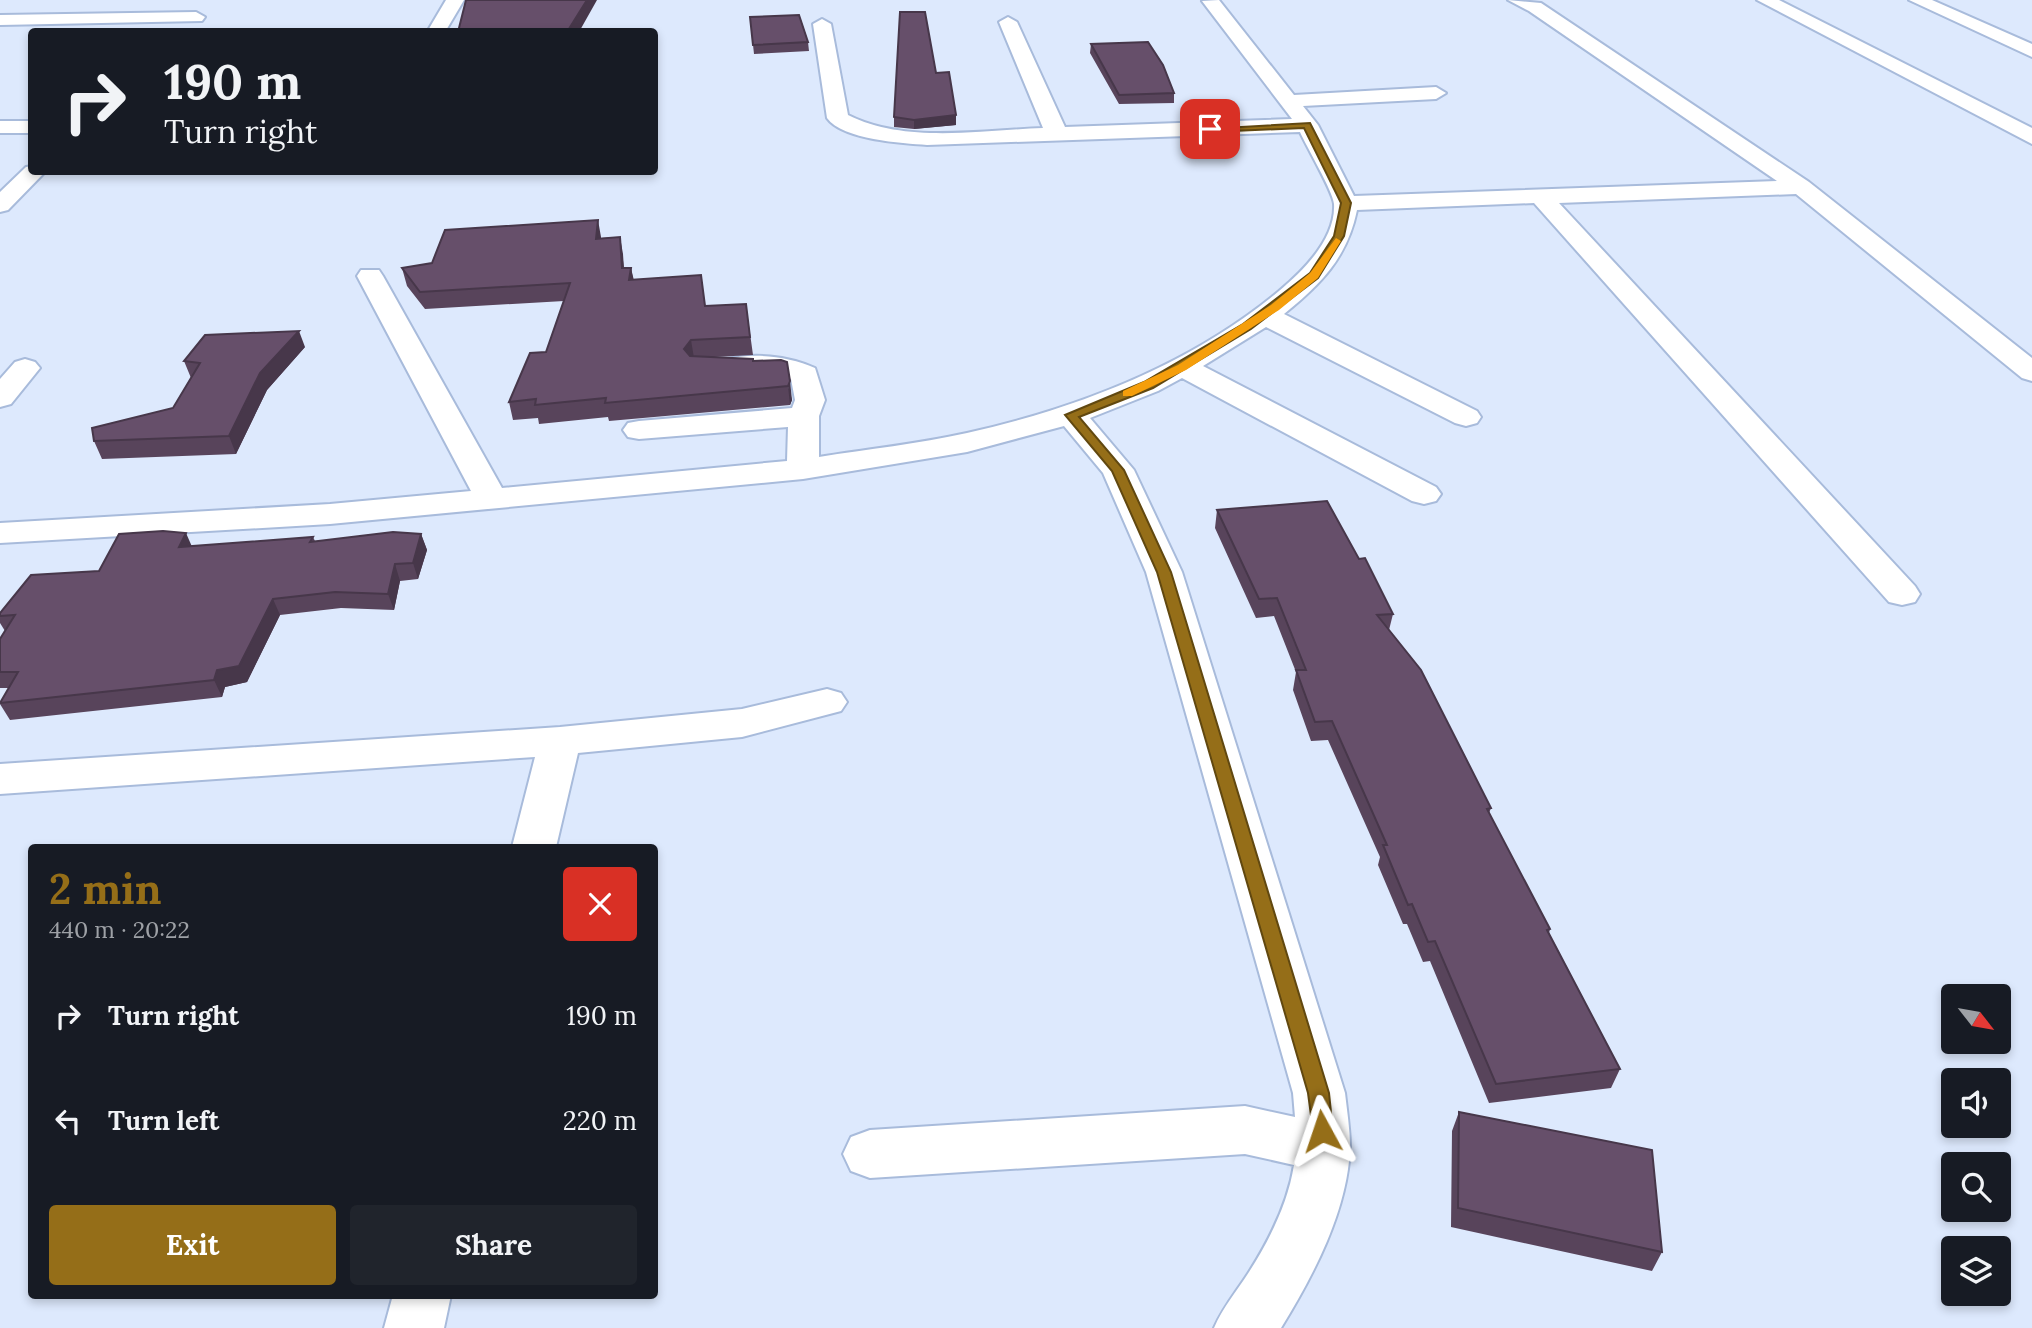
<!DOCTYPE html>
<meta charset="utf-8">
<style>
body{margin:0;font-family:Lora,serif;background:#20242c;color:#f1f3f6;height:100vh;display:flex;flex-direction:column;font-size:26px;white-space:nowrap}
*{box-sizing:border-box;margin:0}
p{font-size:23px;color:#9ea1a6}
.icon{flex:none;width:38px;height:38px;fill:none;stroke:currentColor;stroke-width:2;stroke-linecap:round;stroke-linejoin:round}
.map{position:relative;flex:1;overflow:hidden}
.sheet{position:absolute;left:28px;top:844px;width:630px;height:455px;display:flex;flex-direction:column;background:#171b24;border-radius:7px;box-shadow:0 4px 10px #0003}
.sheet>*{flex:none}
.hud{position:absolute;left:28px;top:28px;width:630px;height:147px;border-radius:7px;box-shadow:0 4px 10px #0003;background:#171b24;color:#f1f3f6;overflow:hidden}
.needle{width:46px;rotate:121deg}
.buttons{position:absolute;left:1941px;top:984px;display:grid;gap:14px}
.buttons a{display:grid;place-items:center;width:70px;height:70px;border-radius:7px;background:#171b24;box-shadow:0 4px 10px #0003;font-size:35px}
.pin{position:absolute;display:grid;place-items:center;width:60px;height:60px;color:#fff;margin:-30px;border-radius:14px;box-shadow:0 4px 10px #0006}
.me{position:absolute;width:77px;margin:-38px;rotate:355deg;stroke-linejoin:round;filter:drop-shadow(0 0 5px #0008)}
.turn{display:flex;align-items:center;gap:24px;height:147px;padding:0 21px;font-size:32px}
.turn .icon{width:91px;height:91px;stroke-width:2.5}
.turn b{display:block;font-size:49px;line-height:60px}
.round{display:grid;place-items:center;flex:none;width:74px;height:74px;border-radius:7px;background:#20242c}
.head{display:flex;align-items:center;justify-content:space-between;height:119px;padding:0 21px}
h1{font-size:42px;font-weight:700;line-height:52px;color:#956e18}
.action{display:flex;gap:14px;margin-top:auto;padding:14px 21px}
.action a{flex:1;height:80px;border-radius:7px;background:#956e18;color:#fff;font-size:28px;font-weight:700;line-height:80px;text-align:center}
.action a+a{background:#20242c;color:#f1f3f6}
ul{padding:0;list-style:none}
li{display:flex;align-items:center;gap:21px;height:105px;padding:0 21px}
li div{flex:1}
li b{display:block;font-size:26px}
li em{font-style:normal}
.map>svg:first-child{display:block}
</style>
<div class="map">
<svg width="2032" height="1328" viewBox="0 0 2032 1328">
<rect width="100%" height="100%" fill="#dde9fd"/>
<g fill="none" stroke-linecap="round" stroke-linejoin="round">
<defs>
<path id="minor" d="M446,0H464L445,32H427Z
M1219,0L1294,95L1436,87L1446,93L1436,99L1303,106L1318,125L1354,196L1777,181L1529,11L1508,0L1541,3L1809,182L2032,358V381L2022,378L1796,194L1559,203L1915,586L1920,594L1915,602L1902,605L1889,602L1534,203L1357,210C1347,258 1321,284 1284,314L1477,411L1481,417L1477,423L1466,426L1455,423L1266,327L1203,366L1436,487L1441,494L1436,501L1424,504L1412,501L1182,378L1158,391L1090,418L1134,470L1182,572L1345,1093C1347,1111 1350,1129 1350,1147C1348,1210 1313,1276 1281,1328H1214C1223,1307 1237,1291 1249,1272C1270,1239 1288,1203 1294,1165L1245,1154L870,1178L851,1171L843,1154L851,1137L870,1130L1245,1106L1295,1117L1293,1093L1146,572L1103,473L1064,426L967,452L803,479L330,524L0,543V523L330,504L471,491L357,276L361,270H379L383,276L502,488L787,461L788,427L639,439L628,437L623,430L628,423L639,421L792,408L795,400L791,379L782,375L724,372L719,366L724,360C753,352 788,356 815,368L825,400L819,416V457C868,449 918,444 967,433C1078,408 1190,365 1279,291C1303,271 1336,239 1334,204C1333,191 1306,146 1300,132L927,145C902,143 843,140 827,118L813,24L822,19L831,24L848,115C905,144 982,130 1043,128L999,22L1008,17L1017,22L1065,127L1292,119L1202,1Z
M196,12L205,17L202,21L0,25V15Z
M0,121H32V133H0Z
M32,166V172H45L8,210L0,212V192L26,167Z
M25,359L35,362L40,368L11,404L0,407V379L15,362Z
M827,689L841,693L847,702L841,711L742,737L578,753L556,847H512L535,757L0,794V764L560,727L742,709Z
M393,1295H451L444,1328H384Z"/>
<path id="major" d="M1757,0H1779L2032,128V144Z
M1909,0H1932L2032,44V57Z"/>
</defs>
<use href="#minor" stroke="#a8bbdb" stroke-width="4"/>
<use href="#major" stroke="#a8bbdb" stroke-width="4"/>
<use href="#minor" fill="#fff" fill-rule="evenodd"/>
<use href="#major" fill="#fff" fill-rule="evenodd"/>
</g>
<path fill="#58445b" d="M750,17L808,42L809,51L754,54Z
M1091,44L1174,93V103L1119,104L1090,53Z
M936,73L956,125L914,129L894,127V117Z
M601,237V238L620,237L624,268H631L633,279L705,306L746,304L753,355L714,357L753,361L781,360L792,400L790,405L609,421L608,417L539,424L538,418L513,420L509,402L546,352L564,301L425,309L407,286L402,268Z
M305,347L267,390L236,454L102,459L94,441L173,408L191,378L184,361Z
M1217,510L1359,559L1393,614L1389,630L1491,808L1489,813L1550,929L1549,933L1620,1069L1611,1088L1489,1103L1430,961L1423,962L1407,924H1403L1378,865L1380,857L1328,740L1311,741L1293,690L1296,672L1274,616L1256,618L1215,528Z
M421,534L427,550L418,579L400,581L394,610L341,608L280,615L247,682L225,687L222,697L10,720L0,704L9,688H0V639L5,631L0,623V613L99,571L192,546L313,537L315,541Z
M1459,1112L1662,1252L1652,1271L1451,1227L1452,1131Z"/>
<path fill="#47374a" d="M587,0H597L579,32H567Z
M956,115V125L914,129V120Z
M598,220L601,237L600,256L596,239Z
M620,237L623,254L625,285L622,268Z
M631,268L635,285L629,280Z
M299,331L305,347L267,390L236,454L229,436L260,373Z
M691,340L694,358L687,367L684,349Z
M790,381L792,400L790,405L788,386Z
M186,533L193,549L179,547Z
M421,534L427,550L418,579L413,563Z
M395,564L400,581L394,610L388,594Z
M273,599L280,615L247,682L225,687L222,697L214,680L217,670Z"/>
<path fill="#664f6a" stroke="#47374a" stroke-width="2" d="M466,0H587L567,32H458Z
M900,12H925L936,73L949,72L956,115L914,120L894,117Z
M799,15L808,42L753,45L750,17Z
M1148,42L1163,65L1174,93L1119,95L1091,44Z
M598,220L596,239L620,237L622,268H631L629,280L701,275L705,306L746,304L750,337L691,340L684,349L690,356L753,359V361L781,360L787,362L790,381L788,386L605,403L606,398L535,405L536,399L509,402L530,353L546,352L570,283L420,292L402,268L432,263L445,230Z
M299,331L260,373L229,436L94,441L92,428L173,408L200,363L184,361L205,335Z
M1327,501L1359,559L1365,558L1393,614L1377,615L1421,670L1491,808L1487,809L1550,929L1547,930L1620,1069L1496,1084L1435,941L1428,942L1412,904L1408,905L1383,845H1387L1332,721L1315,722L1296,670H1306L1277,598L1259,599L1217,510Z
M163,531L186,533L179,547L313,537L310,542L393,532L421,534L413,563L395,564L388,594L335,592L273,599L239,666L217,670L214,680L0,703L18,672H0V639L15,615L0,616V613L31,575L99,571L119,534Z
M1459,1112L1652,1150L1662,1252L1458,1208Z"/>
<path fill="#956e18" stroke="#614810" stroke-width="2" d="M1310,123L1351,203L1344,236L1318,278L1251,329L1153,388L1079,417L1124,470L1171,572L1329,1093L1333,1131L1329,1138L1322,1141L1314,1138L1308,1093L1157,572L1112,471L1065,415L1144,382L1243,324L1310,273L1334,236L1341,203L1304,128L1210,132L1205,129Z"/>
<path fill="#f59e0b" d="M1336,238L1341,241L1318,278L1279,310L1186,370L1132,396H1123V391L1178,365L1271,305L1310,273Z"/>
</svg>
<div class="buttons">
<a><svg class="needle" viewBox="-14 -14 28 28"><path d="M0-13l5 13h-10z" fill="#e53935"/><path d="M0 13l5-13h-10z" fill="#9ea1a6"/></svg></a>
<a><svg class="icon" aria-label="sound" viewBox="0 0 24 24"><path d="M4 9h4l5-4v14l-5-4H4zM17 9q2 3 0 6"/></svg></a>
<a><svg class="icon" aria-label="search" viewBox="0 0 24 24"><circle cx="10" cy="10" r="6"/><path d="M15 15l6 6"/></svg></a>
<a><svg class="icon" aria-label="layers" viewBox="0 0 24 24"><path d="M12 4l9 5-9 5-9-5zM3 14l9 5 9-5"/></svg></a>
</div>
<div class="pin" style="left:1210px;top:129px;background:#d93025"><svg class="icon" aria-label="arrive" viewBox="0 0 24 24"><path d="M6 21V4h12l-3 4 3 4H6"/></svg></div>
<svg class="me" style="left:1322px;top:1131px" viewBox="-20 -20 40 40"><path d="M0-17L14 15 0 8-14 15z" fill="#956e18" stroke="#fff" stroke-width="4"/></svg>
<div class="hud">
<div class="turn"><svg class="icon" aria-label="right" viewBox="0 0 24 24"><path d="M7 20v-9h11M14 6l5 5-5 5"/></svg><div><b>190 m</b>Turn right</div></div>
</div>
<section class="sheet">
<div class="head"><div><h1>2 min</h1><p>440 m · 20:22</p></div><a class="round" style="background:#d93025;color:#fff"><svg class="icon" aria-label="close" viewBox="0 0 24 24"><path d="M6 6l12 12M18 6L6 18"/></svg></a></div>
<ul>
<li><svg class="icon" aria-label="right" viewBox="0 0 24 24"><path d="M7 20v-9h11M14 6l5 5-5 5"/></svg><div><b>Turn right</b></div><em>190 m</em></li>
<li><svg class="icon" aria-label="left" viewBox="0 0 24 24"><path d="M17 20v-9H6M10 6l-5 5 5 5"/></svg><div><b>Turn left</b></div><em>220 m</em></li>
</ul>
<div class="action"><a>Exit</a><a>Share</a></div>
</section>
</div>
